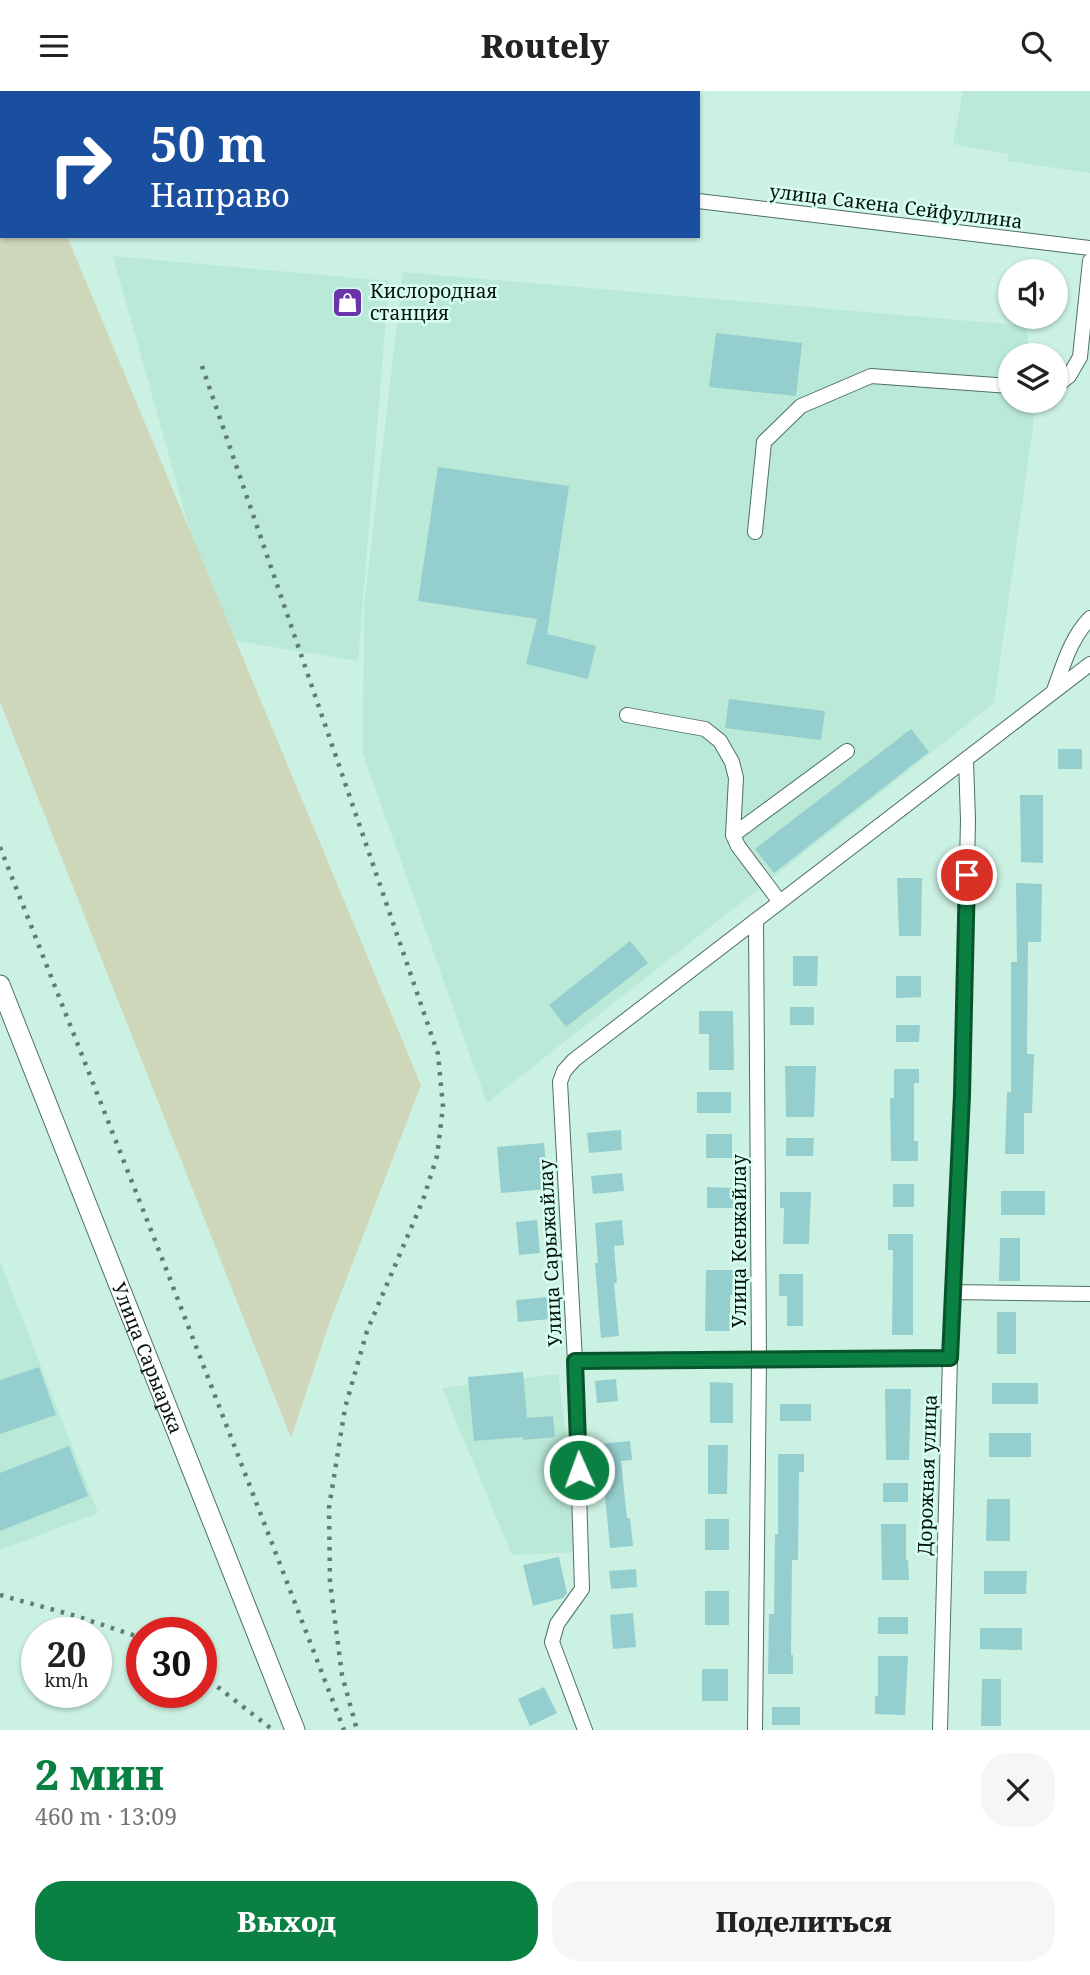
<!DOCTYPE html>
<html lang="ru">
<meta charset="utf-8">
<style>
body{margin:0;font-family:"Noto Serif",serif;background:#f6f6f6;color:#222;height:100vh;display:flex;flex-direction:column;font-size:26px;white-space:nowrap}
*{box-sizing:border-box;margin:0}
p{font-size:23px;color:#767676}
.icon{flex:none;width:38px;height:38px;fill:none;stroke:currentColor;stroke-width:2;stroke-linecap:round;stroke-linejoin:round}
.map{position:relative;height:1639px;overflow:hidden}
.sheet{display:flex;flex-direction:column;background:#fff;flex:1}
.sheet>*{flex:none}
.top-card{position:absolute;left:0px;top:0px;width:700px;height:147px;box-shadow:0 2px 5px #0004;background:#1a4fa0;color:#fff;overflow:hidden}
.fabs{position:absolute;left:998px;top:168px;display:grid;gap:14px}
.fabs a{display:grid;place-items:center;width:70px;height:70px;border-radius:50%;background:#fff;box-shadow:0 2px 5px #0004;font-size:35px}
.speed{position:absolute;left:21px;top:1526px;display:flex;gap:14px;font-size:35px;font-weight:700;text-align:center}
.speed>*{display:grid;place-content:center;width:91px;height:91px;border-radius:50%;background:#fff;box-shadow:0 2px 5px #0004;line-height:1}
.speed small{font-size:18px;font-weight:400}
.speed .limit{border:10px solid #d22;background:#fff;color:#111}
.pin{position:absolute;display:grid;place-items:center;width:60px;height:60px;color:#fff;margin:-30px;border:4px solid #fff;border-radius:50%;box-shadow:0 2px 7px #0007}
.me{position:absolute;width:77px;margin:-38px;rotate:358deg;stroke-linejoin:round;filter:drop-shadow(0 0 5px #0008)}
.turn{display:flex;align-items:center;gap:24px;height:147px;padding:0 35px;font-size:32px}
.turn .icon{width:91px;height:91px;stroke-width:2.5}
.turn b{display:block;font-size:49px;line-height:60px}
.round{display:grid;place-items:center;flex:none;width:74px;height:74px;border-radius:28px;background:#f6f6f6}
.overview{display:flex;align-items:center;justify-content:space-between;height:119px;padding:0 35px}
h1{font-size:42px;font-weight:800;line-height:52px;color:#0b8043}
.cta{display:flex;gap:14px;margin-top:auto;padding:14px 35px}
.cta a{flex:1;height:80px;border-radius:28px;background:#0b8043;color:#fff;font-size:28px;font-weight:800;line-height:80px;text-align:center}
.cta a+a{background:#f6f6f6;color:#222}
header{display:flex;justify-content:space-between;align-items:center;height:91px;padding:0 35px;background:#fff;font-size:32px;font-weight:800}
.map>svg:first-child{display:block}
</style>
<header><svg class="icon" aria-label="menu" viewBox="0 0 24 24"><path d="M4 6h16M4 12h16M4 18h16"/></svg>Routely<svg class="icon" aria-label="search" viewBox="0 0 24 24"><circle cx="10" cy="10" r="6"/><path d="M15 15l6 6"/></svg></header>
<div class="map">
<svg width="1090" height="1639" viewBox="0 0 1090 1639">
<rect width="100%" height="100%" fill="#cbf1e3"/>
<path fill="#bae9d7" d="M963,0H1090V82L1008,70V63L953,53Z
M113,165L389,190L358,570L220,547Z
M403,181L1027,235L1029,264H1010V310H1032L1034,329L994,612L487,1012L363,663L364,515Z
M0,1170L98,1422L0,1459Z
M558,1283L581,1461L512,1464L442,1297Z"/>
<path fill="#cfd7ba" d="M0,69L2,145H67L421,994L328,1236L291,1347L0,611Z"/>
<path fill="#95cece" d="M716,242L802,252L796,305L709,296Z
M438,376L569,395L547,543L596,555L588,588L526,573L537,528L418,510Z
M729,608L825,620L821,649L725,637Z
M911,638L929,661L774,782L755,758Z
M1058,658H1082V678H1058Z
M1020,704H1043V772L1021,771Z
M897,787H922L921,845H899Z
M1016,792L1042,793L1041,851H1028L1027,963H1034L1032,1022H1024V1063H1005L1007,1001H1011V871H1017Z
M630,850L648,872L566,936L549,914Z
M793,865H818L817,895H793Z
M896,885H921V906L896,907Z
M790,916H814V934H790Z
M699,920H733L734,979H709V943H699Z
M896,934H920L919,951H896Z
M785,975H816L814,1026H786Z
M894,978H919V992H914V1050H918V1070H891L890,1007H894Z
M697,1001H731V1022H697Z
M621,1039L622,1059L589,1062L587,1042Z
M706,1043H732V1067H706Z
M786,1047H814L813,1065H786Z
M544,1052L548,1098L501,1102L497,1056Z
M622,1082L624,1100L593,1103L591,1085Z
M893,1093H914V1116H893Z
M707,1096L735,1097L734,1117H707Z
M1001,1100H1045V1124H1001Z
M780,1101H811L809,1153H783L784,1117H780Z
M537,1129L540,1162L519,1164L516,1131Z
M622,1129L624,1154L614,1155L617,1192H614L619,1245L601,1247L595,1172H598L595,1132Z
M888,1143H913V1244H892L893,1159H888Z
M1000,1147H1020V1190H999Z
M706,1179H739V1204H730V1240H705Z
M779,1183H803V1235H787V1205H779Z
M548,1206L550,1228L518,1231L516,1209Z
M997,1221H1016V1263H997Z
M39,1276L56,1324L0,1343V1289Z
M523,1281L527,1327L553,1325L555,1346L523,1349V1346L474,1350L468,1286Z
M616,1288L618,1310L597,1312L595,1290Z
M710,1291L733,1292V1332H710Z
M992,1292H1038V1313H992Z
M885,1298H911L909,1369H886Z
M780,1313H811V1330H780Z
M989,1342H1031V1366H989Z
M630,1350L632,1369L621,1370L627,1427H630L633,1455L610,1457L600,1353Z
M708,1354H728L727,1403H708Z
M69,1355L88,1405L0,1440V1382Z
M778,1363H804V1381H799L798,1469H792L791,1564H793V1583H768L769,1523H774L775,1443H778Z
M883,1392H908V1411H883Z
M987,1408H1010V1450H986Z
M705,1428H729V1459H705Z
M881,1433H906V1469H908L909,1489H882Z
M559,1466L567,1502L563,1507L533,1515L523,1474Z
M636,1478L637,1496L611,1498L609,1480Z
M984,1480H1027L1026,1503H984Z
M705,1500H729V1534H705Z
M633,1522L636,1556L613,1558L610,1524Z
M878,1526H908V1543H878Z
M980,1537H1022V1559L980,1558Z
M878,1565H908L905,1624L875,1623V1605H878Z
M702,1578H728V1610H702Z
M982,1588H1001V1635H981Z
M544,1596L557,1622L530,1635L518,1608Z
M772,1616H800V1634H772Z"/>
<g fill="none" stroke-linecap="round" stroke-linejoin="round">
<defs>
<path id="minor" d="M0,29H2
M698,110L1090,157
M1055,296L1069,285L1080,266L1090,170
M755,441L764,351L801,315L871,285L1010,295
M1054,599C1064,573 1070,548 1090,527
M627,624L705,638L720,650L732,671L736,687L733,744L738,755L780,811
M733,744L847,660
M953,1201L1090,1203
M575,1270L950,1267
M585,1639L552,1551L557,1533L582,1498L575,1270L560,991L564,980L574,969L1090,573
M755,1639L759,1270L756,829
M940,1639L950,1267L962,1004L968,729L966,669"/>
<g id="major">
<path id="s1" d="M0,894L295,1639"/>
</g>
</defs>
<use href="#minor" stroke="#4e7063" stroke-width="16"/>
<use href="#major" stroke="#4e7063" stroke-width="21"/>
<use href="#minor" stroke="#fff" stroke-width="14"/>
<use href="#major" stroke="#fff" stroke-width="19"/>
<path stroke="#637c73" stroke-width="4.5" stroke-dasharray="3.5 7" stroke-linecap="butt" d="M202,275L438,963L443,1016L437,1065L423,1109L367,1240L345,1317L329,1417L330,1491L342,1584L357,1639
M0,756L158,1157L344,1639
M0,1504L76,1525L142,1547
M201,1583L273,1639"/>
</g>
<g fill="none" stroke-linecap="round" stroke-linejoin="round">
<defs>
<path id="route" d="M579,1379L575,1270L950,1267L962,1004L967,784"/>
</defs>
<use href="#route" stroke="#07532c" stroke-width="18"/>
<use href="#route" stroke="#0b8043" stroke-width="12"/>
</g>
<defs>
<symbol id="shop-square" viewBox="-11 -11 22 22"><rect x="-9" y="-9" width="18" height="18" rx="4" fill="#6a35ac" stroke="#d8fef0"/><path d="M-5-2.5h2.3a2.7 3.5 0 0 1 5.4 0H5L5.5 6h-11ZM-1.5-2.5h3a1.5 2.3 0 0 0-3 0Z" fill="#fff"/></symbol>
</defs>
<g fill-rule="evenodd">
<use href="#shop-square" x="330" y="194" width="35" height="35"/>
</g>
<g text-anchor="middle" stroke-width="5" stroke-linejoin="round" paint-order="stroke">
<g font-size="19" fill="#05120e" stroke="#d8fef0">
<text transform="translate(896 115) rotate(7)" y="7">улица Сакена Сейфуллина</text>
<text transform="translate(739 1150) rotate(-90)" y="7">Улица Кенжайлау</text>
<text transform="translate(550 1162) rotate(-93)" y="7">Улица Сарыжайлау</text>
<text dy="7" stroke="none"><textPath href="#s1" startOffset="401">Улица Сарыарка</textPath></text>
<text transform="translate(927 1384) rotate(-88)" y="7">Дорожная улица</text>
</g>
<g font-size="19" fill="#05120e" stroke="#d8fef0" text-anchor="start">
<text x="370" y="207">Кислородная<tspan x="370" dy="22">станция</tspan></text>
</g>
</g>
</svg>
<div class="fabs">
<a><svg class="icon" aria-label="sound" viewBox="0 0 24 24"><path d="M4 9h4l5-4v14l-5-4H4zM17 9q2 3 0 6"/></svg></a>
<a><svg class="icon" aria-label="layers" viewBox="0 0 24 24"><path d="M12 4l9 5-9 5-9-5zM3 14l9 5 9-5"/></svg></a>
</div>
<div class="speed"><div>20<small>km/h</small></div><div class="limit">30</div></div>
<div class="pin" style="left:967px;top:784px;background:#d93025"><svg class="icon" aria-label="arrive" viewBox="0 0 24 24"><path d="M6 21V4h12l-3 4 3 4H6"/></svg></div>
<svg class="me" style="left:579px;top:1379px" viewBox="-20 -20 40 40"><circle r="17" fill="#0b8043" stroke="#fff" stroke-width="3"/><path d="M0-11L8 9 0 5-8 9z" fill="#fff"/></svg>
<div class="top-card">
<div class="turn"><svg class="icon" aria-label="right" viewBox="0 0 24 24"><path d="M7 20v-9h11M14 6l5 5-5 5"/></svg><div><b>50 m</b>Направо</div></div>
</div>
</div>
<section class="sheet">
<div class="overview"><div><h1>2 мин</h1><p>460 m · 13:09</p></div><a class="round"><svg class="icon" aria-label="close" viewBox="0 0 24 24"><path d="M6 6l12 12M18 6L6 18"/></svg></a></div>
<div class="cta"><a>Выход</a><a>Поделиться</a></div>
</section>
